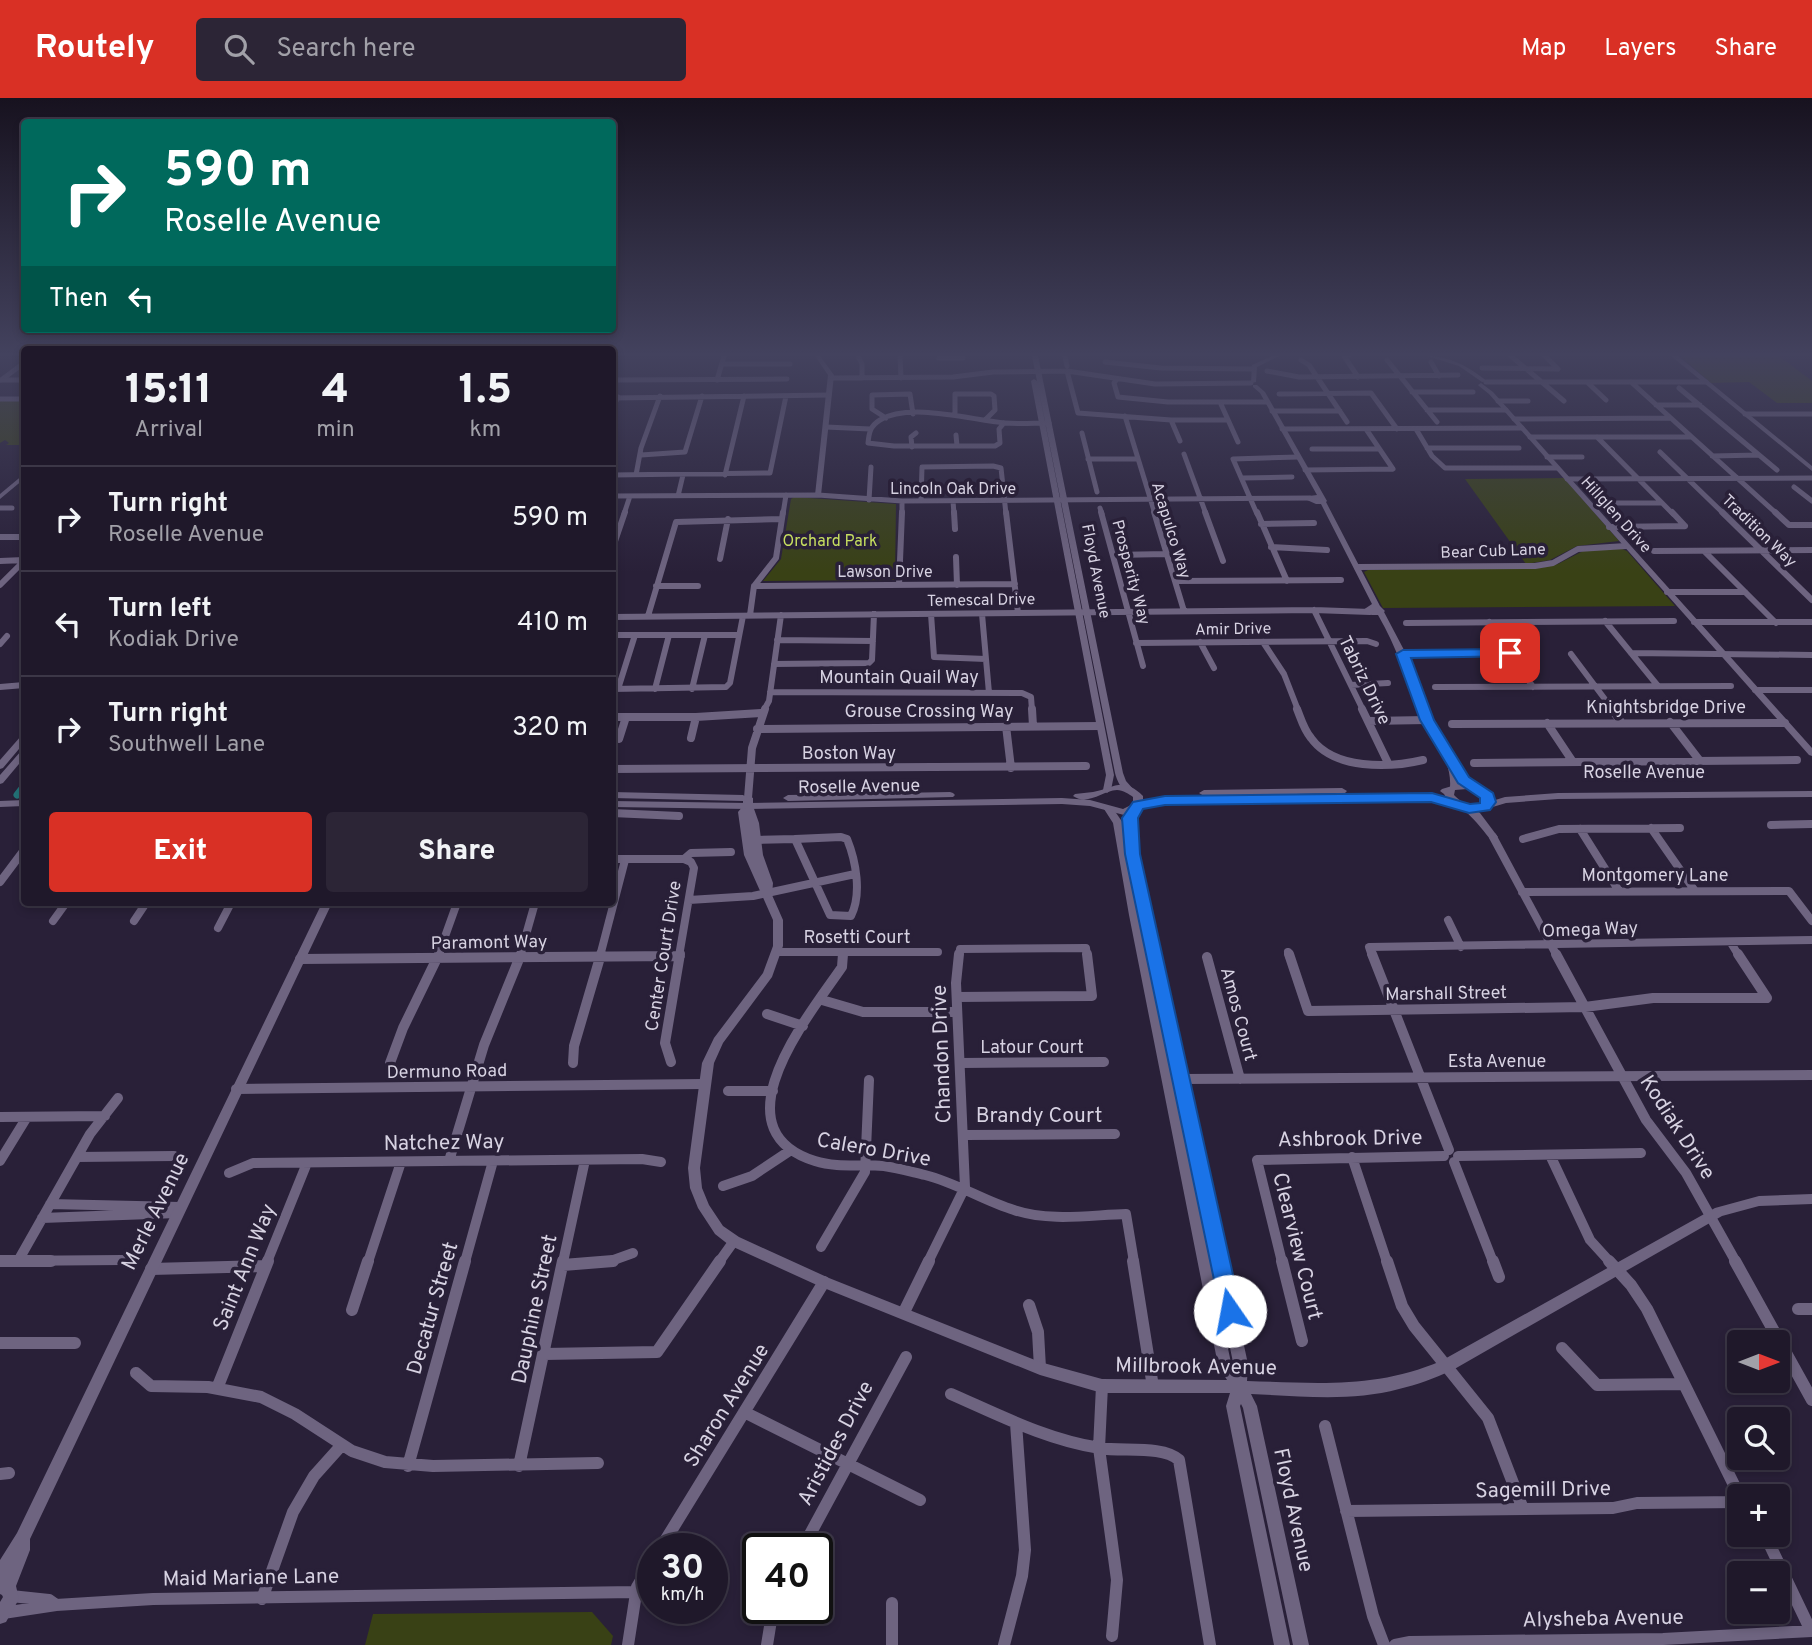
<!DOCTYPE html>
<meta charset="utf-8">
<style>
body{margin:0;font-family:Overpass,sans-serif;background:#2c2536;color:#f1f3f6;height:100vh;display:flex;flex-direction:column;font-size:26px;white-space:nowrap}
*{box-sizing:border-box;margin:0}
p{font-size:23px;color:#a1a0a8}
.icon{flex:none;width:38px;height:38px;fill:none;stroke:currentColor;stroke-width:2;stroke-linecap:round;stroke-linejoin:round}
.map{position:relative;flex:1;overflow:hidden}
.drawer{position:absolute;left:21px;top:248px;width:595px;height:560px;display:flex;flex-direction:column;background:#1f182a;border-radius:7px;box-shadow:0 4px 10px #0003,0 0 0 2px #3c3747}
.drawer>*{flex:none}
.top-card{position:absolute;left:21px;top:21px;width:595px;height:214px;border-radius:7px;box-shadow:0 4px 10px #0003,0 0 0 2px #3c3747;background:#00695c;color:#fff;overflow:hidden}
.needle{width:46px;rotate:90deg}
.buttons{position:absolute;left:1727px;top:1232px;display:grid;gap:14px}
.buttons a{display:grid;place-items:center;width:63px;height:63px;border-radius:7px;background:#1f182a;box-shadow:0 4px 10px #0003,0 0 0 2px #3c3747;font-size:35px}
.speed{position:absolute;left:637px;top:1435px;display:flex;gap:14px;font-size:35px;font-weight:700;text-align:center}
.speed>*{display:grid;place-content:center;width:91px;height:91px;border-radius:50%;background:#1f182a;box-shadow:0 4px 10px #0003,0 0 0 2px #3c3747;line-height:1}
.speed small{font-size:18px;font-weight:400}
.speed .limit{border:4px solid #111;border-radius:10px;background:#fff;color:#111}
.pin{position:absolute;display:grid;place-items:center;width:60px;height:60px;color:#fff;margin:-30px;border-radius:14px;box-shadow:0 4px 10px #0006}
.me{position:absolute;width:77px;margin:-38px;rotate:348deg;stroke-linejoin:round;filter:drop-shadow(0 0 5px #0008)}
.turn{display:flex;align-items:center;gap:24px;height:147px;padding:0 28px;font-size:32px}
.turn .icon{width:91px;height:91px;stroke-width:2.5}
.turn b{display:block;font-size:49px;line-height:60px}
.then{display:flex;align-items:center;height:66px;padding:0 28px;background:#0003;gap:14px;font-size:26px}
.eta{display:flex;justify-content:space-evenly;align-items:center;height:119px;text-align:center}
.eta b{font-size:42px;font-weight:800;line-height:49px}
.button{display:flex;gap:14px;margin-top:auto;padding:14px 28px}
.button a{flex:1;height:80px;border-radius:7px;background:#d93025;color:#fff;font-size:28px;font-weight:800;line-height:80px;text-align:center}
.button a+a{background:#2c2536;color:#f1f3f6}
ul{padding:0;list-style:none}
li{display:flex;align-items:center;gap:21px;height:105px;padding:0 28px;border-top:2px solid #3c3747}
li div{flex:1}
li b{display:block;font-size:26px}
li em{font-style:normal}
header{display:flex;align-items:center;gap:42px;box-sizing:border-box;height:98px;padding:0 35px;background:#d93025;color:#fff}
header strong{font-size:33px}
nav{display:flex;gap:38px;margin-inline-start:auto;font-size:24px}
.search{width:490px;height:63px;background:#2c2536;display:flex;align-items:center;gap:18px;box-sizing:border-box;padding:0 24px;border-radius:7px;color:#a1a0a8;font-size:26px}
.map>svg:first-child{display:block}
</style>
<header>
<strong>Routely</strong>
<div class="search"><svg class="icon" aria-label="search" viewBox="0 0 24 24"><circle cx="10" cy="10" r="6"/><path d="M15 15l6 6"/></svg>Search here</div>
<nav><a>Map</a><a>Layers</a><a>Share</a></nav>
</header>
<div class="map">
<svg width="1812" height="1547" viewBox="0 0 1812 1547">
<rect width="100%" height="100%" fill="#292038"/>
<path fill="#394115" d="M1680,258H1779L1812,283V305H1777L1749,284L1711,285Z
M0,303H24V325L19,329L24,328V347H6L9,345L5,342L0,345Z
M1564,380L1619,443L1577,448L1550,462L1526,466L1465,381Z
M794,399L896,406L895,482L763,483L781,461L791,401Z
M1620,450L1627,453L1675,508L1383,510L1364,474L1368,472L1540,470L1558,466L1585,452Z
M592,1514L613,1538L611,1547H365L373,1516Z"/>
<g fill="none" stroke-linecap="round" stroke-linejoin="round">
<path stroke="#237277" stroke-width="7" d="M17,697L24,688"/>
<path stroke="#6e6480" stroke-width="5" d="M858,258L862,266V280
M900,258L901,280
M1065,258L1067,268
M1344,258L1358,279
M1511,258L1564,303
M1545,258L1558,271
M939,260H963
M1301,262L1309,267L1347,324
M1387,262L1437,324
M1105,264L1161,270L1253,271
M1431,264L1439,278
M722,266H790
M1482,270L1558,271
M1067,273L1078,315L1171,322H1228
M1267,273L1299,279L1458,277
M831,280L953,279L993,274L1067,273L1155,286L1251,285
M1117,281L1114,285L1118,299L1168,304H1267
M0,282H24
M1,282L24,265
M612,282L787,281
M717,282L724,258
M1486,284H1706
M1631,284L1777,416
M1588,285L1606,302
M1679,290L1777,372
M1412,294H1473
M1279,296L1371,295L1397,331
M612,300L829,297
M0,301H24
M1498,303H1528
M1220,304L1238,344
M1656,307H1700
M612,311L618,299
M1427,312H1506
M1272,313H1340
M1745,316H1812
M955,317V296H991L994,298L995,312L985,322
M1125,318L1155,416
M886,320L872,311V297L910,296L913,316
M1514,321L1670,320
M1171,322L1180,343
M1004,325L999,331L1000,345L995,348H894L868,345C869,335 870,328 880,322C910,304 971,322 1005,325C1020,326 1034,325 1049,325
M826,329L870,331
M1282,331L1522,330
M1366,331L1393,371
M1416,331L1432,358L1445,370H1557
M1082,335L1097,394
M956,337L957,348
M1530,339H1690
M1597,339L1673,416
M912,349L911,339L916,335
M1427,350H1519
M1312,351H1379
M1660,354L1724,416
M1184,356L1206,416
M641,357L685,354L702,298
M1712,358L1759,357
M1547,359H1582
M1088,361H1137
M1305,372L1393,371
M612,377L770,375L786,298
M636,377L641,350L660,298
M725,377L744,298
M1242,380L1292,379
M1567,381L1812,380
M1794,389L1812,403
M612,398L818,397L902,403L1310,400
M678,398L683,377
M869,402L871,369
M921,403L922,369L993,368L1001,370L1006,416
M953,403L954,416
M1604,405H1662
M0,410H12
M1100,410L1102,416
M624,416L630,398
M783,416L786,397
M902,416V403
M1257,416L1233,361L1298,359"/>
<path stroke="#6e6480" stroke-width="6" d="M954,414L955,431
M1006,414L1018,515
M1101,414L1143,568
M1154,414L1184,513
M1205,414L1223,463
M1257,414L1287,483
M1672,414L1685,428
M1722,414L1812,502
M1775,414L1789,427H1812
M1261,426L1314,425
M1609,429L1685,428
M0,439H24
M1271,449L1327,452
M612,452L625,414
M1654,453L1812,452
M1704,453L1776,525
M1113,457L1167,456
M956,459L957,487
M720,461L728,421
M0,463L24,462
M1357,469L1535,468L1553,465L1578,451L1626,448
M1175,483L1341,482
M0,487L24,463
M899,487L902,414
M656,488H698
M754,488L1015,486
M1667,494H1745
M1314,512L1363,612
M931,516L934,559L986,561
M982,516L989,595
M750,517L754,488L776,460L783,414
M648,518L676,424L781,421
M612,519L1314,512L1370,514
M1605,523L1658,588
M1489,524L1533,589
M1694,524H1812
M1406,525L1674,523
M612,537H739
M777,542L873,543
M1200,544L1214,570
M1263,544L1284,576L1298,612
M1136,545L1367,543L1376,546
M0,546L7,538
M1631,555L1812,557
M1403,556L1510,555
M1571,556L1613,612
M774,566L869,565L872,562L874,516
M1351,587L1388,585
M0,589L24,587
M1435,589L1731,588
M612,591L726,589L730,585L743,518
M618,591L635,537
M655,591L669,537
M692,591L705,537
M1755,592H1812
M770,594L1022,595L1031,599L1032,612
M764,612L769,603L781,517"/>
<path stroke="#6e6480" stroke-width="8" d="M1032,611L1033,628
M1297,611C1301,621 1304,632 1311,640C1334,672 1389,670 1423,662
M1362,611L1388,665
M1611,611L1622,625
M612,619H696L761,615
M1368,623L1427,622
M1670,624L1700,663
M1547,625L1573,664
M1452,626L1785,625
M1006,628L1011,670
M757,631L1100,628
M691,640L696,619
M619,641L626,619
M1474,665L1797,662
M612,671L1086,668
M748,700L752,650L765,611
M612,715L679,718
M1771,727L1812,726
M1651,730L1695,793
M1580,731L1619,793
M841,739L847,741C856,763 862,796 851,818L830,817L795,741Z
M1493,739L1557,858
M1523,741L1559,731L1680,730
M756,742L795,741
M612,761H684L691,764L694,770L679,858
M684,761L691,755L731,754
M0,784L24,752
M1522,794L1789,793L1812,823
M689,802L753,798L855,776
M1448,822L1461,849
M53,823L66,805
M134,823L146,805
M218,830L231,805
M1731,845L1739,858
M777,854H938
M1288,854L1289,858
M438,858L457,805
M520,858L535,805
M600,858L625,762
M959,858L960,851L1086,850L1087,858
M1372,858L1369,849L1812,842"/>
<path stroke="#6e6480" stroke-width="10" d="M843,856L842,869C810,916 714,1031 815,1063C837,1070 861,1066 884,1068C898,1070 912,1074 925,1077C957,1085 984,1103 1014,1112C1050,1124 1090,1117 1126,1116L1134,1164
M1289,856L1308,913L1585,909L1653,900H1767
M1372,856L1449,1052
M1556,856L1646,1022L1686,1075L1736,1164
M1738,856L1767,900
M1207,859L1240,981
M300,861L680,858
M957,899L1092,898L1087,856
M822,902L863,914H957
M767,916L803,928
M671,964L665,945L680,856
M390,965L403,930L439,856
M573,965L574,948L601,856
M961,965L1104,964
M1182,981L1812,977
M236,991L704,986
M728,993H773
M0,1019L105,1018
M964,1037L1115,1036
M1550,1057L1590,1142L1610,1164
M1458,1058L1641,1055
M77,1059L174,1058
M1352,1059L1387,1164
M0,1063L27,1019
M449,1063L484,947L521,856
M1454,1064L1493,1164
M229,1075L253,1065L642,1061L661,1064
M723,1088L752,1078L791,1052
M50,1106L180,1109
M42,1120L177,1115
M821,1149L865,1074L869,982
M0,1163L122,1162
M18,1163L90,1036L118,1000
M267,1164L307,1065
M368,1164L401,1064
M465,1164L493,1063
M563,1164L585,1062
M608,1164L633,1155
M719,1164L734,1143
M928,1164L965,1089L956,885L959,856
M1282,1164L1257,1062L1444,1058"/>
<path stroke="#6e6480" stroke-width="12" d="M0,1163H51
M1133,1163L1153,1289
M1282,1163L1302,1243
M1387,1163L1402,1208L1414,1228L1488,1320L1523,1411
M1493,1163L1499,1179
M1609,1163L1631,1187L1647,1211L1740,1399
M1735,1163L1812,1302
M563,1167L613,1163
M151,1171L265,1168
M1029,1207L1038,1234L1040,1270
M1798,1211H1812
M352,1212L368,1163
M904,1214L929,1163
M0,1245H75
M1562,1250L1597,1287L1684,1286
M544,1256L657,1254L720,1163
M136,1275L151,1288L208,1289L261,1299L295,1316L352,1353L385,1364L433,1368L598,1365
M218,1288L268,1163
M1102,1288L1099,1350L1117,1482L1112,1538
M951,1296C999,1317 1047,1342 1100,1350C1122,1354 1163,1347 1179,1362L1210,1547
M744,1314L920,1402
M1325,1328L1373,1518L1384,1547
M408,1368L465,1163
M519,1368L563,1163
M0,1376L9,1375
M1346,1413L1613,1410L1637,1405L1740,1404
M1765,1437L1811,1533
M660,1451L824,1184
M802,1451L906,1259
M11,1498L49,1502L56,1507
M262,1501L293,1414L314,1378L340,1349
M892,1505V1547
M3,1515L56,1507L153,1501L636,1494
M628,1547L637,1489L653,1462
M767,1547L773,1510
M1004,1547L1022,1478L1025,1452L1016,1325
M1395,1547L1410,1544L1663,1541L1812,1533"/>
<path fill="#6e6480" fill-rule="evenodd" d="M815,258H820L834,277L821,397L818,399L815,397L828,277Z
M1032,258H1038L1123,675L1126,683L1134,692L1130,695C1121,692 1117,683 1115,675Z
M1272,258H1279L1257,269L1256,284L1251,285L1252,267Z
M1344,258H1352L1350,260Z
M1427,258C1450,258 1469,269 1487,283L1482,284L1459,268Z
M1034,281L1037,283L1114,677L1111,692L1107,695L1103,692L1106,677L1031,283Z
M1481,285L1493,294L1812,650V658L1809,657L1489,296L1479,288L1478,287Z
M1253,287H1257L1265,294L1327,403L1326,404L1380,508L1385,513L1384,514L1404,552L1430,619L1454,663L1459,681L1457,691L1454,692L1450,689C1452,662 1432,641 1422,618C1407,584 1397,549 1378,517H1372L1363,512L1372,506L1321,406H1316L1307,402L1309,398L1317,397L1260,295L1253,289Z
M24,376V381L0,401V396Z
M748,697L753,700V708L759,725L763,757L773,785L772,797L783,822V848L772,879L723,945L714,965L700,1070L702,1090L709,1107L723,1128L739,1139L829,1180L1040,1264L1102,1281L1227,1282L1218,1267L1129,817L1113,725L1104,711L1109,708L1112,709L1123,725L1139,817L1231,1265L1234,1269L1128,756L1124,726L1131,709H1137L1139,711L1134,726L1138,756L1248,1266L1247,1283C1316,1285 1376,1291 1441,1263L1715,1110L1759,1098L1812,1096V1106L1759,1108L1722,1118L1451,1273C1434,1280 1417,1287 1399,1291C1351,1304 1300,1298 1251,1296L1257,1308L1309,1547H1293L1243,1310L1241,1306L1240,1308L1290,1547H1274L1226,1308L1230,1295H1102L1040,1277L819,1188L729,1147L715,1136L698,1110L690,1090L688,1070L702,965L714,940L763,875L773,848V822L744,757L738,714L743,708V700Z
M1467,707L1480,715L1498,739L1496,741H1490C1480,728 1474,721 1462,710Z
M322,805H332L30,1441V1452L16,1488L19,1501L6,1524L0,1526V1504L3,1499L2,1497L0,1496V1462L17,1435Z"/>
<path fill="#6e6480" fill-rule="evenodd" d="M1671,258H1678L1812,368V373Z
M24,637V645L3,670L0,671V662L21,638Z
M24,652V660L3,685L0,686V677L21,653Z
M1462,685L1476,687L1490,696L1492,703L1505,699L1558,695L1812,693V699L1558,701L1506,705L1476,714L1432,703L1165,706L1140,711L1124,717L1090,708L1062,706L748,711L612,709V703L748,705L1062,700L1090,702L1123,711L1133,706V699C1129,696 1123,692 1117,692C1102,693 1088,708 1073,698L1075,696C1081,695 1087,695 1093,694C1114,690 1123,678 1143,698V704L1165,700L1432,697L1447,701L1444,696L1440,693L1442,691ZM1467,691L1474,693L1482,699V706C1470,709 1462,705 1454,697L1455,692Z
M1342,690L1347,693L1345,695L1204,698L1199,695L1204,692Z
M612,694L743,697L748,700L743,703L612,700Z
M950,694L953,695L955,697L953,699L788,703L783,700L788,697Z
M24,702V708L0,709V703Z"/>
</g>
<linearGradient id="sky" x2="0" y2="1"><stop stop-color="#17121f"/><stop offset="0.54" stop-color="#43425e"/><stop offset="1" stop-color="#43425e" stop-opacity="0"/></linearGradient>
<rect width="1812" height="475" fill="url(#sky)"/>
<path fill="#1a73e8" stroke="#114b97" stroke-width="2" d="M1510,551L1515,553V558L1411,560L1434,622L1469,679L1493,695L1496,704L1490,712L1469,715L1431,704L1165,707L1143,711L1138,720L1140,756L1241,1213L1238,1220L1230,1223L1222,1220L1125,756L1122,720L1133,704L1165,698L1432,695L1470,706L1480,705V700L1458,685L1420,622L1396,556L1403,552Z"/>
<g text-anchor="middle" stroke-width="7" stroke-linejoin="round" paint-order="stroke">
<g font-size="16" fill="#d7d2e2" stroke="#292038">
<text x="953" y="396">Lincoln Oak Drive</text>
<text transform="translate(1617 416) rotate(48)" y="6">Hillglen Drive</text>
<text transform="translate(1172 432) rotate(73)" y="6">Acapulco Way</text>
<text transform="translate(1760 432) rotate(44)" y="6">Tradition Way</text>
<text transform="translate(1493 452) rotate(-2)" y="6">Bear Cub Lane</text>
<text x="885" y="479">Lawson Drive</text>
<text transform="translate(1097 473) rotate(79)" y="6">Floyd Avenue</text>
<text transform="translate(1132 474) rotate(75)" y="6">Prosperity Way</text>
<text transform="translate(981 501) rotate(-1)" y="6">Temescal Drive</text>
<text transform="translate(1233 530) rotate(-1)" y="6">Amir Drive</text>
</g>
<g font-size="16" fill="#c7df60" stroke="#292038">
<text x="830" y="448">Orchard Park</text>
</g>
<g font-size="18" fill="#d7d2e2" stroke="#292038">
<text x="899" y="585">Mountain Quail Way</text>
<text transform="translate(1365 582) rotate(64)" y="6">Tabriz Drive</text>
<text x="1666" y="615">Knightsbridge Drive</text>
<text x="929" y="619">Grouse Crossing Way</text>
<text x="849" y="661">Boston Way</text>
<text x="1644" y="680">Roselle Avenue</text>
<text transform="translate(859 688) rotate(-1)" y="6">Roselle Avenue</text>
<text x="1655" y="783">Montgomery Lane</text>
<text transform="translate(1590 831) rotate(-2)" y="6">Omega Way</text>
<text x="857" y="845">Rosetti Court</text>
<text transform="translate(489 844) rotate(-1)" y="6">Paramont Way</text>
<text transform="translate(663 858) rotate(-81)" y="6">Center Court Drive</text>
<text transform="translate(1446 895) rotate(-1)" y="6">Marshall Street</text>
<text transform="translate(1239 916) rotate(75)" y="6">Amos Court</text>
<text x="1032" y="955">Latour Court</text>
<text x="1497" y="969">Esta Avenue</text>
<text transform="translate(447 973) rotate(-1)" y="6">Dermuno Road</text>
</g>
<g font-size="21" fill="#d7d2e2" stroke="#292038">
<text transform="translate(941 956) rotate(-92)" y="7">Chandon Drive</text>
<text x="1039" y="1024">Brandy Court</text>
<text transform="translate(1678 1029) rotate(57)" y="7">Kodiak Drive</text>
<text transform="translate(1350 1040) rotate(-1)" y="7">Ashbrook Drive</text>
<text transform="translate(444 1044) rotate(-1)" y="7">Natchez Way</text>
<text transform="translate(874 1051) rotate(10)" y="7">Calero Drive</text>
<text transform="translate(155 1113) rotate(-64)" y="7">Merle Avenue</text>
<text transform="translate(1298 1148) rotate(76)" y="7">Clearview Court</text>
<text transform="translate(244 1169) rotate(-68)" y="7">Saint Ann Way</text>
<text transform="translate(432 1210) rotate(-74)" y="7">Decatur Street</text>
<text transform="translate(534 1211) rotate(-78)" y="7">Dauphine Street</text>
<text transform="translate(1196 1268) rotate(1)" y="7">Millbrook Avenue</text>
<text transform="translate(726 1307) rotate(-58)" y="7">Sharon Avenue</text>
<text transform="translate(835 1345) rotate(-62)" y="7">Aristides Drive</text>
<text transform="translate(1543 1391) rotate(-1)" y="7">Sagemill Drive</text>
<text transform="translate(1294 1412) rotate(78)" y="7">Floyd Avenue</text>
<text transform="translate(251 1479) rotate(-1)" y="7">Maid Mariane Lane</text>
<text transform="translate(1603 1520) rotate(-1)" y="7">Alysheba Avenue</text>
</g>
</g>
</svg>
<div class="buttons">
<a><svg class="needle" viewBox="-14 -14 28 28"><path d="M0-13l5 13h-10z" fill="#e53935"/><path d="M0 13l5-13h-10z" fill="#a1a0a8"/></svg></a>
<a><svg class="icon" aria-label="search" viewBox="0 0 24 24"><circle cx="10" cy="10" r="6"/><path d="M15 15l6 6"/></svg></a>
<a>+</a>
<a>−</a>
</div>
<div class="speed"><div>30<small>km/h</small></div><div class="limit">40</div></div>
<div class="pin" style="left:1510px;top:555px;background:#d93025"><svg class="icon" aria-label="arrive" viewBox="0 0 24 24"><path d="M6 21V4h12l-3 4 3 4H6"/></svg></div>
<svg class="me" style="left:1230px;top:1213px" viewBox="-20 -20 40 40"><circle r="19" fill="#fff"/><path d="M0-13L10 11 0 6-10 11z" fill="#1a73e8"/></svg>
<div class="top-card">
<div class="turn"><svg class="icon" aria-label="right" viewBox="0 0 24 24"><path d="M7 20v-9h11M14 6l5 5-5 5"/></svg><div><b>590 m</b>Roselle Avenue</div></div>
<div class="then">Then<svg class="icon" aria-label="left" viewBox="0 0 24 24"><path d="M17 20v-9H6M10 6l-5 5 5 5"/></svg></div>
</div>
<section class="drawer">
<div class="eta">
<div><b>15:11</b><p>Arrival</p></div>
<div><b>4</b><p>min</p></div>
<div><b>1.5</b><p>km</p></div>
</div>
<ul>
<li><svg class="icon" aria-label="right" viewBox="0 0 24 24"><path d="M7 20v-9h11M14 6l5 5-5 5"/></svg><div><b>Turn right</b><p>Roselle Avenue</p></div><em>590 m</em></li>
<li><svg class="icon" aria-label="left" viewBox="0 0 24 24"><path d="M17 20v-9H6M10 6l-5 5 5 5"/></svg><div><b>Turn left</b><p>Kodiak Drive</p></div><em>410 m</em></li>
<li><svg class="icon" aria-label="right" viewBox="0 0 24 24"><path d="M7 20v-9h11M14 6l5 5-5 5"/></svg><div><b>Turn right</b><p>Southwell Lane</p></div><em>320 m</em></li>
</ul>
<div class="button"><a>Exit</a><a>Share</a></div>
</section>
</div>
